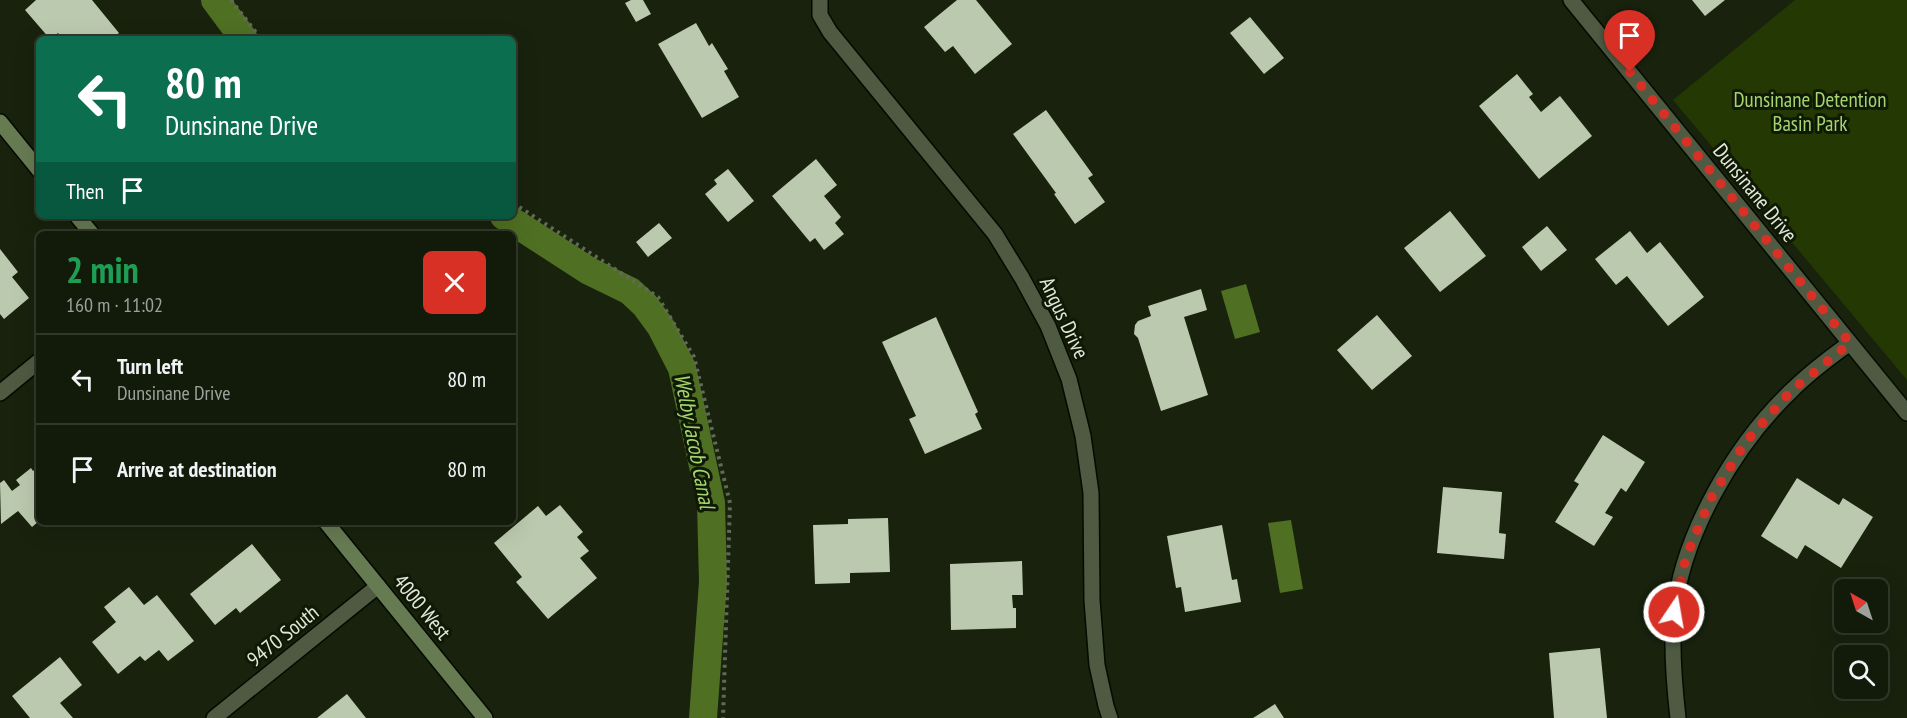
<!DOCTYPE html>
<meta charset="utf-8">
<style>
body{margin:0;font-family:"PT Sans Narrow",sans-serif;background:#1f2718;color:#f1f3f6;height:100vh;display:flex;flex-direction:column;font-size:22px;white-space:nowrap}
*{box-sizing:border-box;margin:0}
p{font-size:20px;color:#9ca19c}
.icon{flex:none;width:33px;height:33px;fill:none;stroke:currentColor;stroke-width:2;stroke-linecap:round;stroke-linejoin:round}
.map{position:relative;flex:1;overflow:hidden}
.details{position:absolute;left:36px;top:231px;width:480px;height:294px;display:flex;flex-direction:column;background:#121a0a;border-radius:9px;box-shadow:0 6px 24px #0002,0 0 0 2px #31382b}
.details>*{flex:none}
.banner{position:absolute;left:36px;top:36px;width:480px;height:183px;border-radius:9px;box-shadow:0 6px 24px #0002,0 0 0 2px #31382b;background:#0b6e4f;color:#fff;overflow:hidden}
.needle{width:39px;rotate:321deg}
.fabs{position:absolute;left:1834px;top:579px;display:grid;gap:12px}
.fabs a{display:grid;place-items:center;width:54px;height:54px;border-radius:9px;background:#121a0a;box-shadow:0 6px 24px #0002,0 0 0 2px #31382b;font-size:30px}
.pin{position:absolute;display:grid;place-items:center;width:51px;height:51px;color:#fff;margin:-62px -26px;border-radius:50% 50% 50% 0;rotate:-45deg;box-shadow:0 0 6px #0007}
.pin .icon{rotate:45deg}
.me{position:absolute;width:66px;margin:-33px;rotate:12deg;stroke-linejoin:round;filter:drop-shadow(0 0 4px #0008)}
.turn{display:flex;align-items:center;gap:21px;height:126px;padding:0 30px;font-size:27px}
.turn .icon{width:78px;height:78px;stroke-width:2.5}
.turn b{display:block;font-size:42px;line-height:51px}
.then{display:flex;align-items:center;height:57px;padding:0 30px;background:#0003;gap:12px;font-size:22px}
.round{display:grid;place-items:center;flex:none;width:63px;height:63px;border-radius:9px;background:#1f2718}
.overview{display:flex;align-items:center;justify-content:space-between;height:102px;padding:0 30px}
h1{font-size:36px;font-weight:800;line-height:45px;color:#1e9e55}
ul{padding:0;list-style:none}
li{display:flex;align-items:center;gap:18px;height:90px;padding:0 30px;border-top:2px solid #31382b}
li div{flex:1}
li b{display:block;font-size:22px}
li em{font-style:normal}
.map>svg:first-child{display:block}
</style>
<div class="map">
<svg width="1907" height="718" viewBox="0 0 1907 718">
<rect width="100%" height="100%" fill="#18220d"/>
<path fill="#243804" d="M1795,0H1907V380L1673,100Z"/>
<path fill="#4f7023" d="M1246,284L1260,332L1235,339L1221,291Z
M1291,520L1303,589L1280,593L1268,523Z"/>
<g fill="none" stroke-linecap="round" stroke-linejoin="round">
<path stroke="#4f7023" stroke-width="28" d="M215,0L244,39
M504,216L589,271L630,291L645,305L661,327L682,368L711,503L713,582L703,718"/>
</g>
<path fill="#bbc9ae" d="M36,0H92L119,33L111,39H73L69,34L63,39L58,33L50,39L25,10Z
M631,0H643L651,14L636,22L625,3Z
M957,0H976L1012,44L975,74L953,46L945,52L924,27Z
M1692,0H1725L1705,16Z
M1250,17L1284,58L1264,74L1230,33Z
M696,23L709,46L712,43L728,69L724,71L739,97L702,118L658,44Z
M1517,74L1533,94L1529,97L1541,112L1560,96L1592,136L1539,179L1479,106Z
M1046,110L1093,175L1088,178L1105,202L1075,224L1054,194L1056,193L1013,134Z
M816,159L837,185L824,196L841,217L835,223L844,234L824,250L815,238L810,242L772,196Z
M728,169L754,201L728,222L705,194L717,184L714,180Z
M1450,211L1486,256L1440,292L1404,248Z
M659,223L672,238L648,257L636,242Z
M1547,226L1567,250L1541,271L1522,247Z
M1630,231L1647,253L1660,242L1704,297L1668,326L1627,276L1616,285L1595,259Z
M0,249L18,272L12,277L29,298L4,319L0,314Z
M1201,289L1207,310L1184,317L1208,395L1161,411L1138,338L1134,334L1135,325L1138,321L1151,316L1148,306Z
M1377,315L1412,356L1372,390L1337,350Z
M936,317L978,412L975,414L982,429L925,454L909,419L916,416L882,342Z
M1603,435L1645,462L1626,492L1621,488L1605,513L1613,517L1594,546L1555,522L1579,484L1574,481Z
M31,468L33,471L37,468L39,470V521L32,527L18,511L1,524L0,483L4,480L12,491L20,485L16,480Z
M1797,478L1839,505L1843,498L1873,517L1841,568L1805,545L1797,559L1761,536Z
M1443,487L1502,492L1499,533L1506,534L1504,559L1437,553Z
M560,505L583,532L577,537L589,551L580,558L597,578L548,619L516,582L522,577L494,543L538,506L546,516Z
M888,518L890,572L850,573V583L815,584L813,525L848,524V519Z
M1222,525L1232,580L1237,579L1241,602L1185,612L1181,587L1176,588L1167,536Z
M252,544L281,580L240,613L236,608L215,625L190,594Z
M1022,561L1023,595H1012L1013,608H1016V628L951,630L950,564Z
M129,587L144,605L157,595L194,641L168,661L159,650L145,661L140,656L118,674L92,642L116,622L104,607Z
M1600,648L1607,718H1554L1549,653Z
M60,657L82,685L60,703L73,718H30L12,696Z
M347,694L366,718H317Z
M1275,704L1284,718H1253Z"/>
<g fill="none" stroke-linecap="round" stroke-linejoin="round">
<defs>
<path id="minor" d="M820,0V15L830,32L995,234L1022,278L1048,326L1069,379L1083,436L1091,493L1092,600L1097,665L1106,706L1110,718
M1571,0L1907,413
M0,393L39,361
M214,718L378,586
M1678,718C1674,683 1671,649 1674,614C1682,535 1734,446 1790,392C1808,374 1829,358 1850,343"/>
<path id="secondary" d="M0,122L39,170
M77,216L92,234
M326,522L485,718"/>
</defs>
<use href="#minor" stroke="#040b00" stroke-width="18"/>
<use href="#secondary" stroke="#040b00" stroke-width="18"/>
<path stroke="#616a57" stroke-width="4" stroke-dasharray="3 4.5" stroke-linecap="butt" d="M231,0L261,39
M513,203L658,297L694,357L730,503L723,718"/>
<use href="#minor" stroke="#4e5a42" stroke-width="15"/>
<use href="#secondary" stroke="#677b53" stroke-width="15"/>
</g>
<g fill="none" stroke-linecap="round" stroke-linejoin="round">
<path stroke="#d93025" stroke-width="10" stroke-dasharray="0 18" d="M1630,72L1850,343L1790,392L1745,443L1710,500L1686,557L1674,612"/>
</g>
<g text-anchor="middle" stroke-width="6" stroke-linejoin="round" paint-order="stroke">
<g font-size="21" fill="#a5d56f" stroke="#0f1905">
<text x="1810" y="107">Dunsinane Detention<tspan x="1810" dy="24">Basin Park</tspan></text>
</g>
<g font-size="21" fill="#e2e9db" stroke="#0f1905">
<text transform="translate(1755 193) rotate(51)" y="7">Dunsinane Drive</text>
<text transform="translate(1064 318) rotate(65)" y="7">Angus Drive</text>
<text transform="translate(422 607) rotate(51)" y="7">4000 West</text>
<text transform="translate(283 636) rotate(-39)" y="7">9470 South</text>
</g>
<g font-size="22" font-style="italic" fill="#a5d56e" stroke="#0f1905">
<text transform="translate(695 441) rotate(79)" y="8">Welby Jacob Canal</text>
</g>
</g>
</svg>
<div class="fabs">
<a><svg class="needle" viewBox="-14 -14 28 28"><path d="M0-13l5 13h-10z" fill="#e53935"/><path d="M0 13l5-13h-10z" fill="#9ca19c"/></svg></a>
<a><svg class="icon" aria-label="search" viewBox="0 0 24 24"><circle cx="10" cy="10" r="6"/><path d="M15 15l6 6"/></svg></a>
</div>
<div class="pin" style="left:1630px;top:72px;background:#d93025"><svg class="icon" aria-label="arrive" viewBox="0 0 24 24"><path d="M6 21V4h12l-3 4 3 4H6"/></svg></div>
<svg class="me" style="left:1674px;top:612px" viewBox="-20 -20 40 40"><circle r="17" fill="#d93025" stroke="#fff" stroke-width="3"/><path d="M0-11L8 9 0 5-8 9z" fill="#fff"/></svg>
<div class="banner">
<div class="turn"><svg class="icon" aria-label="left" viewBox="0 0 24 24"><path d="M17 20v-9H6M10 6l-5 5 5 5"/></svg><div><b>80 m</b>Dunsinane Drive</div></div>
<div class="then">Then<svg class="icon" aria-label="arrive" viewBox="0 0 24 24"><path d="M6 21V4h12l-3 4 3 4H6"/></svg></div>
</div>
<section class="details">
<div class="overview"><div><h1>2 min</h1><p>160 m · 11:02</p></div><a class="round" style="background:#d93025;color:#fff"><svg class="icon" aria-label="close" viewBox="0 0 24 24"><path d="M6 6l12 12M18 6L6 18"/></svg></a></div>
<ul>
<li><svg class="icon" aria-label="left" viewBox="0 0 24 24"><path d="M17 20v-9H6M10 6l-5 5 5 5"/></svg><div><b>Turn left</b><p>Dunsinane Drive</p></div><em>80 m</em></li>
<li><svg class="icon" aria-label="arrive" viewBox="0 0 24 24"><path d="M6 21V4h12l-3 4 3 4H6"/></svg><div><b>Arrive at destination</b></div><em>80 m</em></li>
</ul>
</section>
</div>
